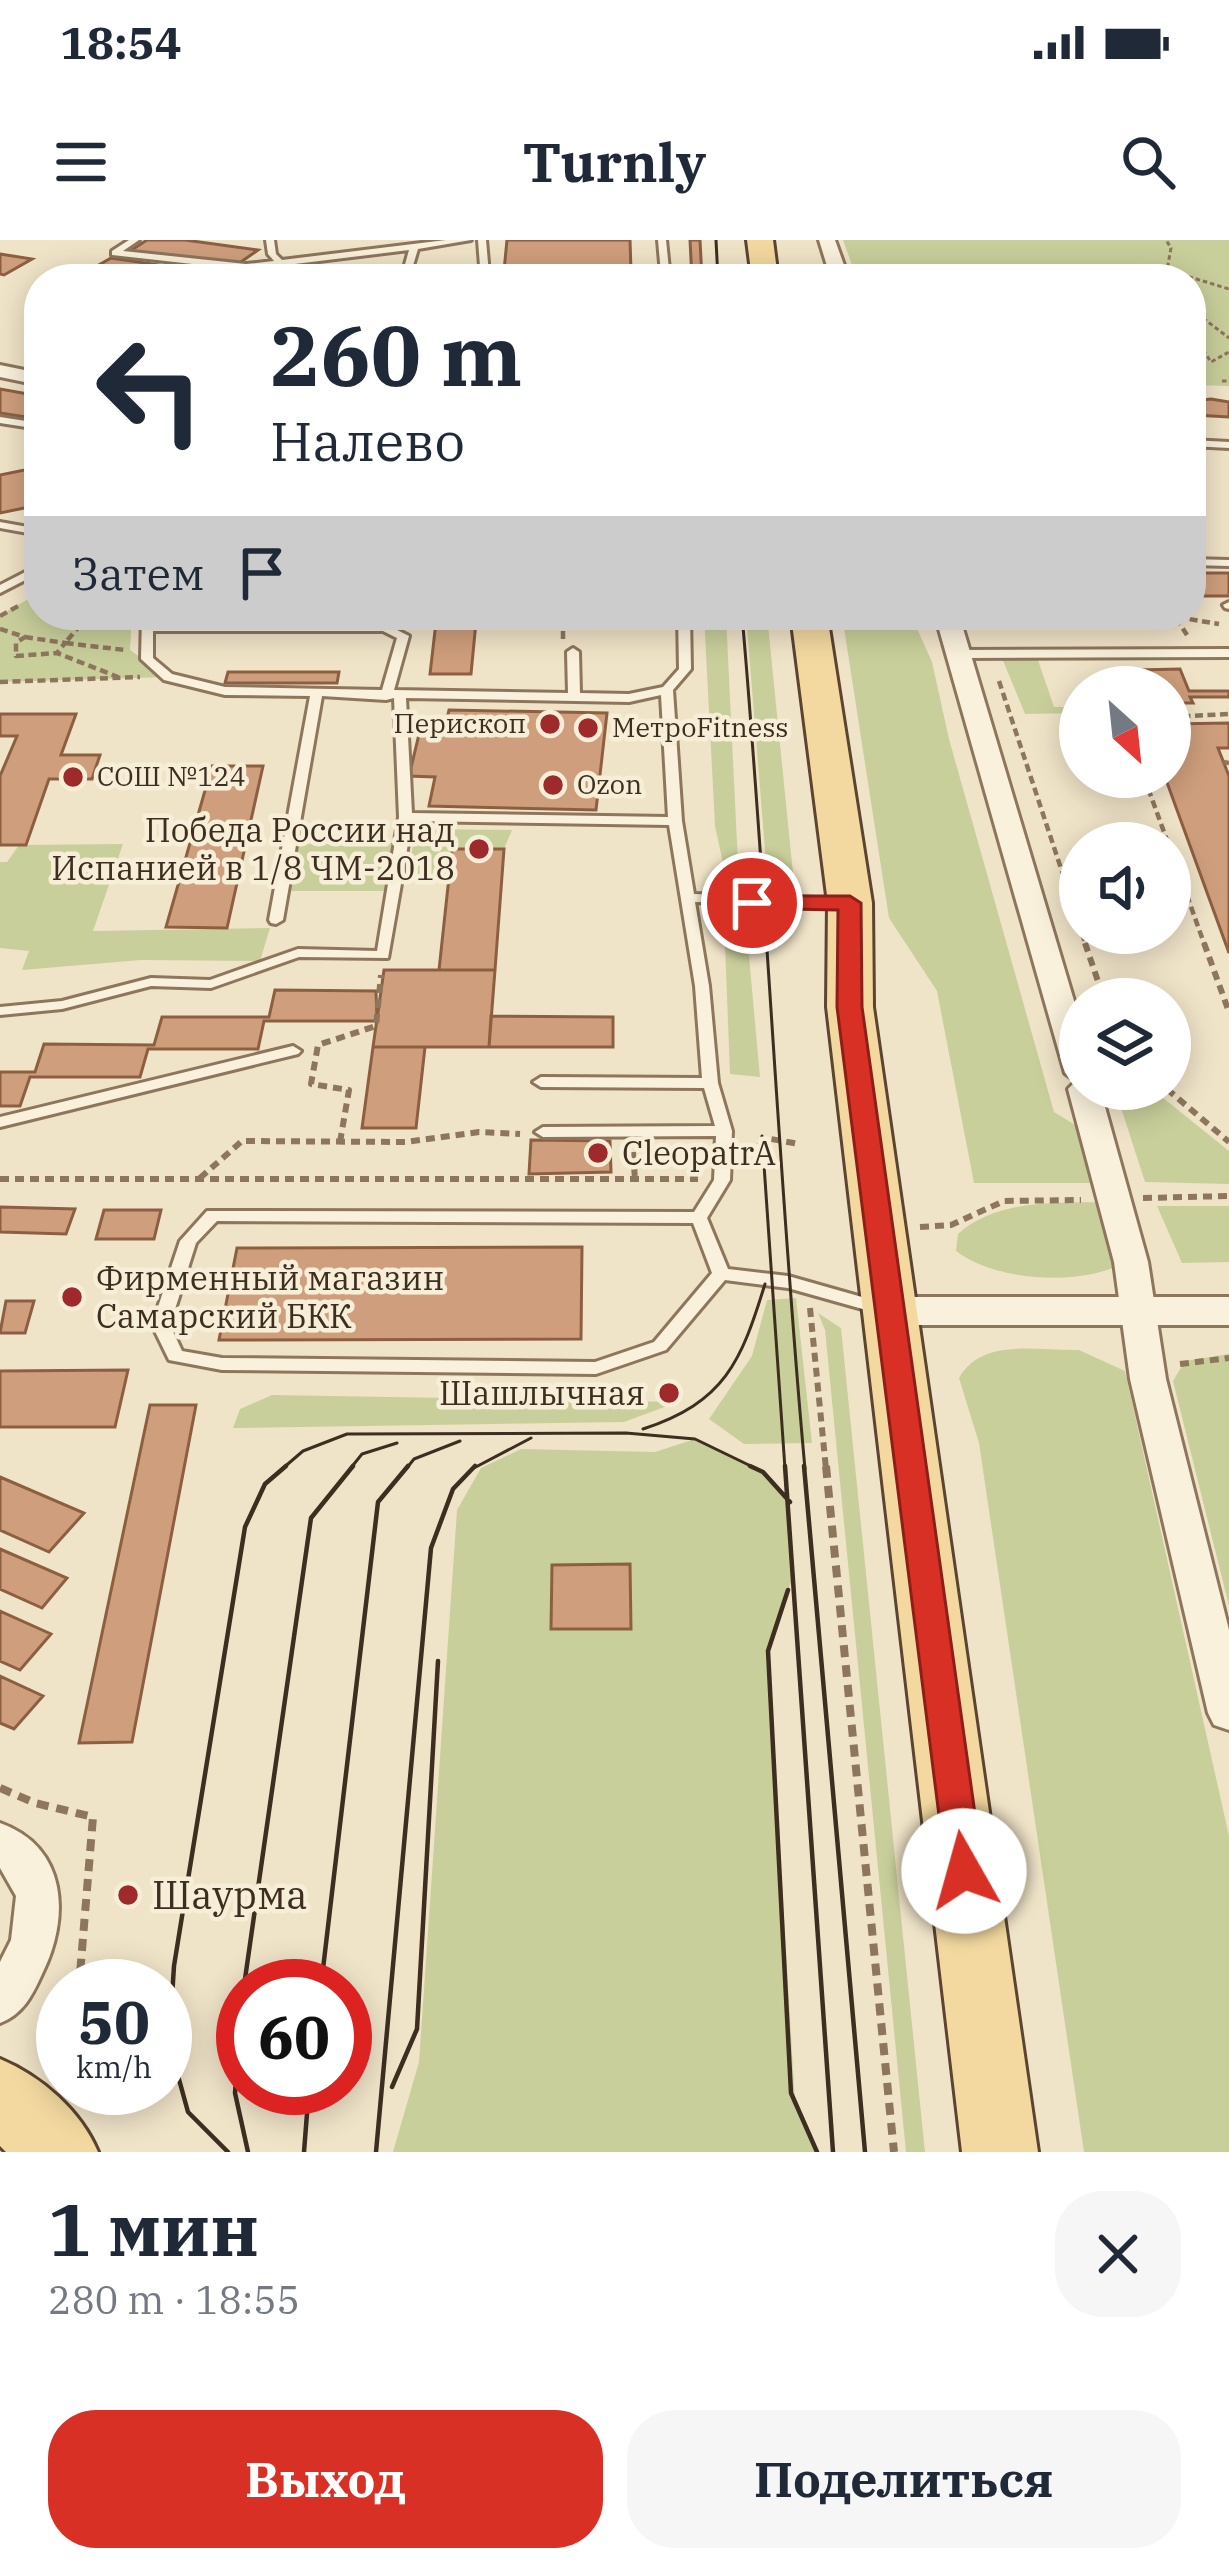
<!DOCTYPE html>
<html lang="ru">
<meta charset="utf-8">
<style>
body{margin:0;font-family:"IBM Plex Serif",serif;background:#f6f6f7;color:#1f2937;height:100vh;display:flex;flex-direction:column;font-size:45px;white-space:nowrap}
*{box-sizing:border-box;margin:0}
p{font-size:39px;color:#747a83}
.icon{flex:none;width:66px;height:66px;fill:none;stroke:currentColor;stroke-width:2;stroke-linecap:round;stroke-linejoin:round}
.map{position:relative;height:1912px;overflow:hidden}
.drawer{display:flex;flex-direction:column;background:#fff;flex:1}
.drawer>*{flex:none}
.hud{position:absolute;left:24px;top:24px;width:1182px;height:366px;border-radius:48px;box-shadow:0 6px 30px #0003;background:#fff;color:#1f2937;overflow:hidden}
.needle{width:78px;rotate:153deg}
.controls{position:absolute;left:1059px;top:426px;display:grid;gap:24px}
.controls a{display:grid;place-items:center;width:132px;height:132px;border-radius:50%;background:#fff;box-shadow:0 6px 30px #0003;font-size:60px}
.speed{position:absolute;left:36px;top:1719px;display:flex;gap:24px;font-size:60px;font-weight:700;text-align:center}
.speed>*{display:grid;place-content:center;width:156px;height:156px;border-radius:50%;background:#fff;box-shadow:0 6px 30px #0003;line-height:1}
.speed small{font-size:30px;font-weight:400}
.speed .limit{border:18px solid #d22;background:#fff;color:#111}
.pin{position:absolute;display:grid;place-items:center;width:102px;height:102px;color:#fff;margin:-51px;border:6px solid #fff;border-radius:50%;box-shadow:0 3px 12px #0007}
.me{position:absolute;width:132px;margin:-66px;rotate:353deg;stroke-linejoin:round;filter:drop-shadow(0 0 9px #0008)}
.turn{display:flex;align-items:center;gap:42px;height:252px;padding:0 48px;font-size:54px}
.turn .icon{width:156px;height:156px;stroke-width:2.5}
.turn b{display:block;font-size:84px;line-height:102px}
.then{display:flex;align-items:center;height:114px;padding:0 48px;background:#0003;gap:24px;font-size:45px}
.round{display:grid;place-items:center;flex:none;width:126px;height:126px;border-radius:48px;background:#f6f6f7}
.overview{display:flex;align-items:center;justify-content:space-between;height:204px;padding:0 48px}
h1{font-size:72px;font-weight:700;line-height:90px}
.action{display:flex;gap:24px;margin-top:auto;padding:24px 48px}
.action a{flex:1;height:138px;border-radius:48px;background:#d93025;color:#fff;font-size:48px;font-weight:700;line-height:138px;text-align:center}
.action a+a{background:#f6f6f7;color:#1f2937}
.status{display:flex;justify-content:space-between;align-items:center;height:84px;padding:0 60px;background:#fff;direction:ltr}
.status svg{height:33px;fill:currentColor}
header{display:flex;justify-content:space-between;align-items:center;height:156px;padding:0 48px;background:#fff;font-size:54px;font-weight:700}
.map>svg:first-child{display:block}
</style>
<div class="status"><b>18:54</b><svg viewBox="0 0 49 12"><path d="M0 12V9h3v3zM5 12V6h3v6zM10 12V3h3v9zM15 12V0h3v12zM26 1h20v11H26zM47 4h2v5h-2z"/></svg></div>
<header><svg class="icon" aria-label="menu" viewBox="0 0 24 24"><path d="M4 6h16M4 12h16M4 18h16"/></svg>Turnly<svg class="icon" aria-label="search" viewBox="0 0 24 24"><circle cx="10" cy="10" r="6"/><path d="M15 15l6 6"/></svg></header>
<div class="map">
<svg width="1229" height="1912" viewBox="0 0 1229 1912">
<rect width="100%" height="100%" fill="#f0e4c8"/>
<path fill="#c9cf9b" d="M843,0H1229V146L1191,145V39H857Z
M39,353V375H132L130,410L168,437L0,442V375Z
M704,375H726L739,644L726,637L715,586Z
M746,375H767L794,643L768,647Z
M842,375H911L932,422L949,499L1054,872L1085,891L1099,943H974L937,751L889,678Z
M1037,417L1054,467H1080V473L1025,474L1002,418Z
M416,589L512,590L504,609H452L449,639L407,638Z
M404,603L396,644L386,651H281L289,604Z
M123,604L93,691L270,688L260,721L141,720L22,730L29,711L0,708V622H7L19,605Z
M745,672L760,837L730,834L724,679Z
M1115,849H1152L1229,911V944L1145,942Z
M1106,962L1120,1025C1075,1046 996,1041 956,1011L958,994C997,959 1056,963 1106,962Z
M1157,966H1229V1022L1182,1023Z
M796,1058L812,1203L744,1204L709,1179L752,1116L767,1060Z
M818,1073L841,1088L925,1912H906L825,1090Z
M1079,1110L1125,1131L1229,1596V1912H1084L979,1203L959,1138C982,1097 1037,1111 1079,1110Z
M1229,1114V1366L1173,1141L1185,1121Z
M272,1155L678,1162L624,1182L233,1188L240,1169Z
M695,1199L763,1232L789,1261L794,1333L768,1411L795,1862L817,1912H393L419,1822L457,1270L481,1228L521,1209L655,1212Z"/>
<path fill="#cf9f7d" stroke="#8d5f41" stroke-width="3" d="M147,0H185L258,10L238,24L130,11Z
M507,0H630L631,31H504Z
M690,0H700L702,39H692Z
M0,14L32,19L4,35L0,34Z
M111,18L166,26L144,39L117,35L74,39Z
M0,149L39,156V179L0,173Z
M1211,159L1229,162V177L1195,175L1191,161Z
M39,227V265L0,273V235Z
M1191,333H1229V356H1191Z
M437,375H525V382H436Z
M525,375H619V382H525Z
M436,382H476L471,434H430Z
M1180,429L1189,451H1229V457H1190L1193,463H1178L1182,473H1170V447H1144L1138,430Z
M228,432H339L337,443H225Z
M449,470L607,473L596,570L429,566L435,537L409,536L422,482H446Z
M0,474H76L61,515H100L92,539H49L26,605H0V536L17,496H0Z
M1229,483V508H1218L1229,536V713L1165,537H1170V484Z
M212,526H263L227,688L166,687Z
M452,609H504L495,730H439Z
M384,730H495L489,807H373Z
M275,750L376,751L377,781H264L258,809H148L140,837H30L20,866H0V832H35L44,804L154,805L162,777H269Z
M491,776L613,777V807H489Z
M373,807H425L416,888H362Z
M531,900L610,901L611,932L529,934Z
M0,967L75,969L66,994L0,992Z
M104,970H161L154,999H96Z
M582,1007L581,1099L219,1100L237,1008Z
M6,1061H34L25,1093H0Z
M128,1130L115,1187H0V1131Z
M150,1165H196L132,1502L79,1503Z
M0,1237L84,1273L49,1312L0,1290Z
M0,1309L67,1338L42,1368L0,1349Z
M630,1324L631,1389H551L552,1325Z
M0,1371L51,1394L20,1430L0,1421Z
M0,1436L43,1456L14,1489L0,1483Z"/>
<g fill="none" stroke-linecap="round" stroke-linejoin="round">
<defs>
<path id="service" d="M129,0H139L123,11L246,24L274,21L268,14L266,0H274L276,14L282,20L446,0H471L418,9L409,39H401L409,10L246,30L112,15V11Z
M478,0H486L489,34H661L658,0H666L670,39H481Z
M0,177L39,183V189L0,183Z
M1191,200L1229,202V208L1191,206Z
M0,282L39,289V295L0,288Z
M1191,319L1229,320V326L1191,325Z
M39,325V333L0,353V345Z
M1229,362V369L1225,368L1223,365Z
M142,375H154V384L389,386L409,396L394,450L568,453L567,412L573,408L579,412L580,453L629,454L663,447L679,429L678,375H690L691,429L673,450L682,581L694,654L849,659L856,663L849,667L695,662L709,746L718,843L732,891L730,940L707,978L728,1029L788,1036L890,1065L893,1069L890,1073L884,1075L788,1048L725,1040L666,1110L596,1134L222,1130L169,1120L152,1085L180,1001L207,971L694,972L714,940L716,896L543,897L535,892L543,887L715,886L704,848L541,847L533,842L541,837L702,838L695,746L669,585L412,581L388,718L299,717L211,748L151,746L62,769L0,775V767L62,761L151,738L210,740L298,709L377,711L399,577L394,458L386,460L322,456L283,680L276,684L271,683L269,680L310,456L225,455L164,440L141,419ZM153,391H383L397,398L382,450L225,447L172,434L153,418ZM661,455L668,577L412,573L406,458L629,462ZM217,981L693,983L712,1033L654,1102L595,1122L222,1118L182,1111L170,1085L196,1003Z
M1229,409V417L960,418L954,414L960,410Z
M293,806L301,811L298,814L0,887V877Z"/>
<path id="minor" d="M819,0H835L849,39H831Z
M0,125L39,133V145L0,137Z
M935,375H959L1080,781V849H1100L1148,1022L1166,1139L1229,1390V1490L1214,1485L1208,1473L1130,1139L1114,1022L1068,849L1076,841L1065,833Z
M0,1583C68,1607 70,1678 42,1734C32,1756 23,1774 0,1783V1722L11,1700L16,1656L0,1628Z"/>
<path id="tertiary" d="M892,1057H1229V1085H892L877,1081L871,1071L877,1061Z"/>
<path id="primary" d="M747,0H773L778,39H752Z
M791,375H827L872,663L873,767L1038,1912H962L827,767L828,663Z
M0,1819C41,1836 81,1871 98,1912H6L0,1906Z"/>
</defs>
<use href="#service" stroke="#8d765c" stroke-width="6"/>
<use href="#minor" stroke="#8d765c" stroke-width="6"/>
<use href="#tertiary" stroke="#8d765c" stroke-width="6"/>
<use href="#primary" stroke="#5b4430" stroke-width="6"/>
<path stroke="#8d765c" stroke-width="3" stroke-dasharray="4.5 3" stroke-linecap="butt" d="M1167,30L1229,49
M1159,39L1167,30L1171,8L1166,0
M1191,69L1229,98
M1191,91L1211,122L1229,112
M1222,141H1229"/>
<path stroke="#8d765c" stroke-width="4.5" stroke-dasharray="8 4.5" stroke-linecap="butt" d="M89,375L65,403L125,410
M1165,375L1219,384
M0,376L20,365
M1176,378L1187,395
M0,389L25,397L16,403V416L57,413L118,437
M25,397L65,403L57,413
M563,399V386L626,385L627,375
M999,441L1080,686
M0,442L140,437
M1170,477L1229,474
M1223,522L1229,523
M1144,537L1168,603
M1170,608L1205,706
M1082,693L1086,706"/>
<path stroke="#8d765c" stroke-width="6" stroke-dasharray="9 6" stroke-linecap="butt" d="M1085,703L1104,759
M1204,703L1229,772
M1167,849L1229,902
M340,902L349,850L311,844L318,805L376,786L381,735
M633,912L635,939
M745,913L771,899L799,904
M200,938L242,901L406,902L479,892L520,894
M0,939H698
M1143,958L1229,956
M920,987L951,985L1004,961L1081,960
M810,1068L826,1229
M1180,1124L1229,1118"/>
<path stroke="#8d765c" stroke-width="8" stroke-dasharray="12 8" stroke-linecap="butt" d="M826,1226L894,1912
M0,1548L35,1563L93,1577L79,1746"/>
<use href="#service" fill="#faf1dc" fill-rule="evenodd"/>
<use href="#minor" fill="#faf1dc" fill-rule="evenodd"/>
<use href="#tertiary" fill="#faf1dc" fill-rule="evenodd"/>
<use href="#primary" fill="#f3d9a0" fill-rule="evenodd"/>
<path stroke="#3d2e20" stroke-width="3" d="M716,0L718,39
M742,375C767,659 779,945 805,1229
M762,896L785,1229
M643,1189C725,1162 741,1122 765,1044
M282,1229L303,1211L347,1194L626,1193L695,1199L757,1229
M350,1229L362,1214L397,1203
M406,1229L414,1219L460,1201
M472,1229L531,1198"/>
<path stroke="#3d2e20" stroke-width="4.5" d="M750,1226L763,1232L790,1262
M785,1226L833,1912
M804,1226L865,1912
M788,1350L768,1411L791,1853L817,1912
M244,1746L311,1278L353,1226
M321,1746L378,1262L408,1226
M243,1753L235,1853L248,1912
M392,1847L417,1789L438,1421
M228,1912L188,1872L169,1803L174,1726L245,1287L265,1244L286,1226
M304,1912L309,1848
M376,1912L431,1308L453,1249L475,1226"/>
</g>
<path fill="#d93025" stroke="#8d1f18" stroke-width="3" d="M752,656H850L861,663L862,767L983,1631L978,1643L964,1648L951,1643L946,1631L837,767L838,670L744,668L741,663Z"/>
<g fill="#9e2a2b" stroke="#f7eed8" stroke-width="4.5">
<circle cx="550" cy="484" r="12"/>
<circle cx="588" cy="488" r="12"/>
<circle cx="73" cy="537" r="12"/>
<circle cx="553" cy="545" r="12"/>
<circle cx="479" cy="609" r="12"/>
<circle cx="598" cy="913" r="12"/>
<circle cx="72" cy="1057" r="12"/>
<circle cx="669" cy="1153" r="12"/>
<circle cx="128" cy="1655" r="12"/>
</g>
<g text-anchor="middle" stroke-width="9" stroke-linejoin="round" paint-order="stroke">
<g font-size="27" fill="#3d2e20" stroke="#f7eed8" text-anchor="start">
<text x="526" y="493" text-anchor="end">Перископ</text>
<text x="612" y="497">МетроFitness</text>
<text x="97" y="546">СОШ №124</text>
<text x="577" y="554">Ozon</text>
</g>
<g font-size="33" fill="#3d2e20" stroke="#f7eed8" text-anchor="end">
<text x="455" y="602">Победа России над<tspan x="455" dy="38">Испанией в 1/8 ЧМ-2018</tspan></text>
<text x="622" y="925" text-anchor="start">CleopatrA</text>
<text x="96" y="1050" text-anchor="start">Фирменный магазин<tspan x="96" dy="38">Самарский БКК</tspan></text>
<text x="645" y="1165">Шашлычная</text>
</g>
<g font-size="39" fill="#3d2e20" stroke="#f7eed8" text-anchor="start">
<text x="152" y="1669">Шаурма</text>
</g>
</g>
</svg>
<div class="controls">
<a><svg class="needle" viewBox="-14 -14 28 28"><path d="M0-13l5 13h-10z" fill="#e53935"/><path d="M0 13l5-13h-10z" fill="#747a83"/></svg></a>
<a><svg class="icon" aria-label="sound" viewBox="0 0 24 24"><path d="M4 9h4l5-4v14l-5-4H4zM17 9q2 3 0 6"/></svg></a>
<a><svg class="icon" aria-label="layers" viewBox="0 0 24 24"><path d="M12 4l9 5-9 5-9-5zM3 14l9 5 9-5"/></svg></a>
</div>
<div class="speed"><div>50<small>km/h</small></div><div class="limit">60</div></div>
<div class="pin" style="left:752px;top:663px;background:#d93025"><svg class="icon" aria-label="arrive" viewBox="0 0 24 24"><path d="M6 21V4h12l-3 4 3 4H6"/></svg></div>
<svg class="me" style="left:964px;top:1631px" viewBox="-20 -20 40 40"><circle r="19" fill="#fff"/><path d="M0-13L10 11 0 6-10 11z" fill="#d93025"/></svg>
<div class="hud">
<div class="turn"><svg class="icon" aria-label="left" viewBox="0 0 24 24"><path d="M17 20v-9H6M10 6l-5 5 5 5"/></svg><div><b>260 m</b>Налево</div></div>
<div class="then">Затем<svg class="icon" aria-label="arrive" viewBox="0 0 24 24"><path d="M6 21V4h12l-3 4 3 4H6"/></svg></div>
</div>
</div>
<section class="drawer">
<div class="overview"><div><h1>1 мин</h1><p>280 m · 18:55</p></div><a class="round"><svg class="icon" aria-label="close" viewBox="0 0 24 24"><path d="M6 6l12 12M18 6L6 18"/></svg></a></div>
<div class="action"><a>Выход</a><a>Поделиться</a></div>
</section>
